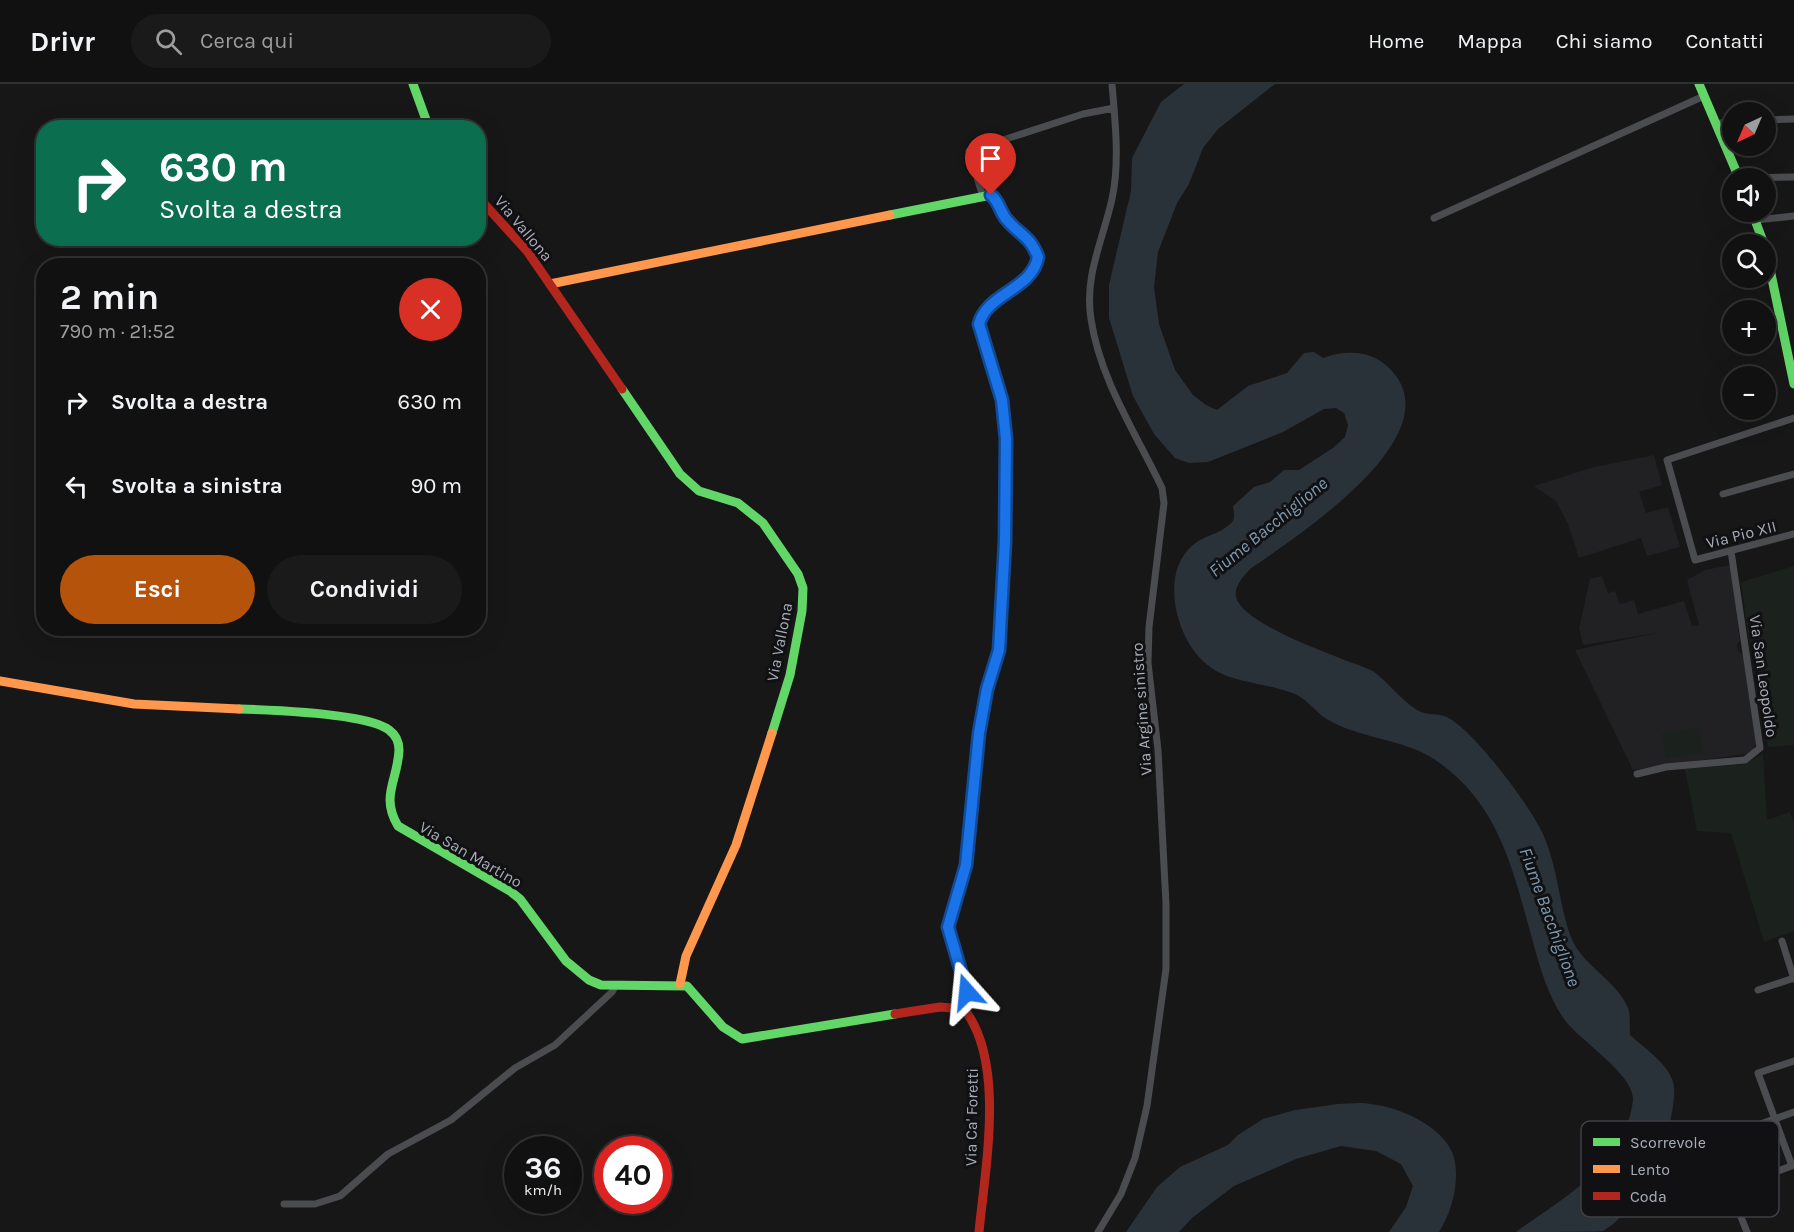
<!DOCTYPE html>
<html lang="it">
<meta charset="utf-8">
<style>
body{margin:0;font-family:Karla,sans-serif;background:#1a1a1a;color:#f1f3f6;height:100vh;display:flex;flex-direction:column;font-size:22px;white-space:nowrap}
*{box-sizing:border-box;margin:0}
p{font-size:20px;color:#9c9d9f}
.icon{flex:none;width:33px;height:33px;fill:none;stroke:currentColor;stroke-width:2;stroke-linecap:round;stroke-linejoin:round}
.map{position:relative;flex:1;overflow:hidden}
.sheet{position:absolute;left:36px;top:174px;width:450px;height:378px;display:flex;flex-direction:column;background:#111;border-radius:24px;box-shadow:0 6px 24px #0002,0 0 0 2px #303131}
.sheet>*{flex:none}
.hud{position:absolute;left:36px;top:36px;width:450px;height:126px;border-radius:24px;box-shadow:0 6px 24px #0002,0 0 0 2px #303131;background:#0b6e4f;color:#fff;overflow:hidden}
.needle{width:39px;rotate:224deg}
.buttons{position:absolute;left:1722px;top:18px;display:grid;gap:12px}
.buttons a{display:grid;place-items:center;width:54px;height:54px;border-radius:50%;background:#111;box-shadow:0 6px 24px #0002,0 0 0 2px #303131;font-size:30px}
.speed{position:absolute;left:504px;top:1052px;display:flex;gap:12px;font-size:30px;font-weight:700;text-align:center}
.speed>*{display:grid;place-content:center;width:78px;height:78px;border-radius:50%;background:#111;box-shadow:0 6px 24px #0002,0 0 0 2px #303131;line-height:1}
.speed small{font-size:15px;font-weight:400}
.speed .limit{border:9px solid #d22;background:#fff;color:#111}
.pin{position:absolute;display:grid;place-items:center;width:51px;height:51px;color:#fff;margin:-62px -26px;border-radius:50% 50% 50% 0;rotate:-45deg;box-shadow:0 0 6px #0007}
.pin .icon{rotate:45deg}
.me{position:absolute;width:66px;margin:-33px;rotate:342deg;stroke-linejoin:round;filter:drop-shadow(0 0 4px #0008)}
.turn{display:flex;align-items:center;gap:21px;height:126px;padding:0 24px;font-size:27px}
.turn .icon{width:78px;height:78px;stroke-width:2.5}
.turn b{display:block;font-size:42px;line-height:51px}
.round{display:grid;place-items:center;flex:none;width:63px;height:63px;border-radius:32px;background:#1a1a1a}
.overview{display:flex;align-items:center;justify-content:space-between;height:102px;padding:0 24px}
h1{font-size:36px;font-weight:700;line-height:45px}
.primary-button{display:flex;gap:12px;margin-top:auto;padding:12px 24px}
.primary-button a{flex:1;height:69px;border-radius:36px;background:#b45309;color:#fff;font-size:24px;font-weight:700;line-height:69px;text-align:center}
.primary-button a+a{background:#1a1a1a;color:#f1f3f6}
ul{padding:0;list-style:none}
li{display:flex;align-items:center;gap:18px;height:84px;padding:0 24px}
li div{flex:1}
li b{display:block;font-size:22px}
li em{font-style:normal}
header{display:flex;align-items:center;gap:36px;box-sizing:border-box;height:84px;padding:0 30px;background:#111;border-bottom:2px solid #303131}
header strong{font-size:28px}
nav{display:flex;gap:33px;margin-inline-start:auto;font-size:21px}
.search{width:420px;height:54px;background:#1a1a1a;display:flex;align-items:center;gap:15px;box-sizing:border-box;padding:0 21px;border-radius:33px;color:#9c9d9f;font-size:22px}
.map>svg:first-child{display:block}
</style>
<header>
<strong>Drivr</strong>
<div class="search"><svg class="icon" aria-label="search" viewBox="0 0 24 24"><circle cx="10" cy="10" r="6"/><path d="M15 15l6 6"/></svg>Cerca qui</div>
<nav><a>Home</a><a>Mappa</a><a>Chi siamo</a><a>Contatti</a></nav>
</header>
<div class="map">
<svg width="1794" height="1148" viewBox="0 0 1794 1148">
<rect width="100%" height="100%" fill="#171717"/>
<path fill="#212124" d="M1654,371L1662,401L1639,408L1646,429L1668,423L1680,463L1647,472L1641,454L1579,474L1568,440L1556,417L1534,402L1594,383Z
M1730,481L1740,557L1737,561L1738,567L1743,571L1756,658L1752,669L1633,686L1575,566L1657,549L1583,561L1579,544L1590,495L1602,492L1608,509L1615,507L1620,520L1634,516L1638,530L1684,517L1692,542L1699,541L1687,496L1705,486Z"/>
<path fill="#1b211c" d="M1794,482V661L1768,663L1754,559L1749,555L1741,498Z
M1699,644L1703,669L1666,674L1662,650Z
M1763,670L1767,736L1790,728L1794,739V847L1764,858L1731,749L1697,747L1685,685L1744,680Z"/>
<path fill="#2a3239" d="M1184,0H1275L1218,45L1203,64L1189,100L1177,119L1158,168L1154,203L1159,240L1175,286L1193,311L1206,321L1217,326L1248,302L1287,289L1304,269L1314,268L1323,274C1345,266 1370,266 1388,283C1459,349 1294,454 1250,485C1243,493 1234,502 1236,513C1243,542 1345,575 1373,587C1389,599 1400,615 1417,626C1426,632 1438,629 1447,633C1474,647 1526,717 1540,744C1558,779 1558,818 1571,853C1582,882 1616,895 1628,924C1631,931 1629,943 1630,951C1644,964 1672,982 1674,1003C1677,1043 1640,1128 1603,1147C1593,1148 1532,1148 1516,1148C1564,1113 1625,1082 1633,1016C1635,991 1579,956 1564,935C1548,912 1540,884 1533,858C1513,787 1500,719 1434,675C1402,655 1365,655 1332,638C1318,632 1309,616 1295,610C1255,594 1216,603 1190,561C1173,534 1164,485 1193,461C1203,452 1219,450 1229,441C1236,436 1234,429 1233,422L1254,403L1270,398L1284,386H1299L1333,364L1345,353L1348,341L1344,329L1336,324L1324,325L1283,348L1208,378L1189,379L1175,374L1154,350L1133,312L1109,234V201L1131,107L1132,74L1161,18Z
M1338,1020C1349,1020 1360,1018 1371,1020C1399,1023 1440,1041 1452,1068C1462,1092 1452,1128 1439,1148H1389L1406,1123L1413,1102L1401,1080L1376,1067L1341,1062L1296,1075L1234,1102L1192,1134L1179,1148H1126L1157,1103L1180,1083L1228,1061L1238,1051L1263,1035L1295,1026Z"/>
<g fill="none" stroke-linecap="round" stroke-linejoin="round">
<path stroke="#4b4c50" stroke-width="7" d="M1766,36L1794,35
M1716,40L1732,37
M1739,94L1794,93
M983,113L969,67L1083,30L1114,24
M1434,134L1704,12
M1756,136L1794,132
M1794,334L1667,376L1695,476L1794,450
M1723,410L1794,390
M1637,690L1666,683L1745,676L1760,664L1731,467
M1782,857L1794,895
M1758,906L1794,894
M1792,1082L1758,989L1794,977
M1730,1105L1794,1081
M284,1120H315L340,1112L388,1070L451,1036L515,984L555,961L612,908L616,901
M1098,1148L1121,1110L1135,1074L1147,1022L1166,885V820L1158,666L1148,579L1149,543L1164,419L1162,404C1136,349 1100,296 1091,235C1084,192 1103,156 1112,115C1120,78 1115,37 1112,0
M1747,1148L1711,1058L1794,1028"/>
<path stroke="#63d668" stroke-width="9" d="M413,0L429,44
M1699,0L1739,94
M1752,128L1764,160
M890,131L991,111L1007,136L1032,161L1038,173C1027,204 992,211 979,240L1002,316L1006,355L1005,459
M1766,166L1794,300
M622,305L680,390L699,407L738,419L763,439L798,490L803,504L802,527L790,591L772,649
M239,625C270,626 367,629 389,646C396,651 399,658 399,666C398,696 380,712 398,742L510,807L520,815L566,877L589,896L601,901L687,902L723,943L742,955L895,930"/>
<path stroke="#ff974d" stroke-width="9" d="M550,200L890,131
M0,597L134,620L239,625
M680,900L686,872L736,761L772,649
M964,925L967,908L948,843L966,781L980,642"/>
<path stroke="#b3261e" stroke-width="9" d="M478,113L527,167L622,305
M980,642L987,605L999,565L1005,459
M895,930L940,923L964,925C1006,978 985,1084 979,1148"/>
</g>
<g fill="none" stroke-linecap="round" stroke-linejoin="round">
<defs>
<path id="route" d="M967,908L948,843L966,781L979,649L987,605L999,566L1005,458L1006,355L1002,316L979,240C987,209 1032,206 1038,173C1030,152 1021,152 1007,136C1000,128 999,117 991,111"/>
</defs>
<use href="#route" stroke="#114b97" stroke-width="15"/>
<use href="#route" stroke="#1a73e8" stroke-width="10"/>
</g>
<g text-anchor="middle" stroke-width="6" stroke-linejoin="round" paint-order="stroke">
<g font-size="16" fill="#a8adb8" stroke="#111113">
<text transform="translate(524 144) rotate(50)" y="6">Via Vallona</text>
<text transform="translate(1741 450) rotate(-14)" y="6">Via Pio XII</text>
<text transform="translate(779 558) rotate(-79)" y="6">Via Vallona</text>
<text transform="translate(1764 592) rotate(82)" y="6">Via San Leopoldo</text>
<text transform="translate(1141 625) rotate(-94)" y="6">Via Argine sinistro</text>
<text transform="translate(471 770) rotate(30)" y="6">Via San Martino</text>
<text transform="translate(971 1033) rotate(-89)" y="6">Via Ca' Foretti</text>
</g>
<g font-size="18" font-style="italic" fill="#7f9bb3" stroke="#111113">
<text transform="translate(1268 443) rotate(-39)" y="6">Fiume Bacchiglione</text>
<text transform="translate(1550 833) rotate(70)" y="6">Fiume Bacchiglione</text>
</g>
</g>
<rect x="1581" y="1037" width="198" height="96" rx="9" fill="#111113" stroke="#3e4045" stroke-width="1.5"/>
<rect x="1593" y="1054" width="27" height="8" fill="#63d668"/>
<rect x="1593" y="1081" width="27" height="8" fill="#ff974d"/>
<rect x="1593" y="1108" width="27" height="8" fill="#b3261e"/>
<g font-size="16" fill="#a8adb8">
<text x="1630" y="1064">Scorrevole</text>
<text x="1630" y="1091">Lento</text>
<text x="1630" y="1118">Coda</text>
</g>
</svg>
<div class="buttons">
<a><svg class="needle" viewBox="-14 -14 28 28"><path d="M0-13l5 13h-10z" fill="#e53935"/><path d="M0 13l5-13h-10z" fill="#9c9d9f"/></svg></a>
<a><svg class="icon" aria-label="sound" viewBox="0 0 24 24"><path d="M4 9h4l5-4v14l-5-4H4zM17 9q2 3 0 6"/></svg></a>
<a><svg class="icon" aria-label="search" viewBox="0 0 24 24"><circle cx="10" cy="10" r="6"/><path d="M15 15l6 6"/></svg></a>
<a>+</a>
<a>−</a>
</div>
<div class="speed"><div>36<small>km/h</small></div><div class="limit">40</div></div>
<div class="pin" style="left:991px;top:111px;background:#d93025"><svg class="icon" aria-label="arrive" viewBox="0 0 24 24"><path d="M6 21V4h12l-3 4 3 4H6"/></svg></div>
<svg class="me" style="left:967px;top:908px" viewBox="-20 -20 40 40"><path d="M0-17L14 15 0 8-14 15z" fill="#1a73e8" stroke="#fff" stroke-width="4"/></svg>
<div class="hud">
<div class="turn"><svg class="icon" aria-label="right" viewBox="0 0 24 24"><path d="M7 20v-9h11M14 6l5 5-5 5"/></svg><div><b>630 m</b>Svolta a destra</div></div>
</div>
<section class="sheet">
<div class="overview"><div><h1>2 min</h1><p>790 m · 21:52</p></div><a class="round" style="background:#d93025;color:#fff"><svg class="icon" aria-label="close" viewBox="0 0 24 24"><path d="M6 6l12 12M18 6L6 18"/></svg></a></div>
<ul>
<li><svg class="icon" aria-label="right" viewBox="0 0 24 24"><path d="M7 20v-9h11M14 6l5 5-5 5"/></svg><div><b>Svolta a destra</b></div><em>630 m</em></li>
<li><svg class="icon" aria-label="left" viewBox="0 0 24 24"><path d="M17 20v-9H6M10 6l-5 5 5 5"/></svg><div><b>Svolta a sinistra</b></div><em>90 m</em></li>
</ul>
<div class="primary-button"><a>Esci</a><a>Condividi</a></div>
</section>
</div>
